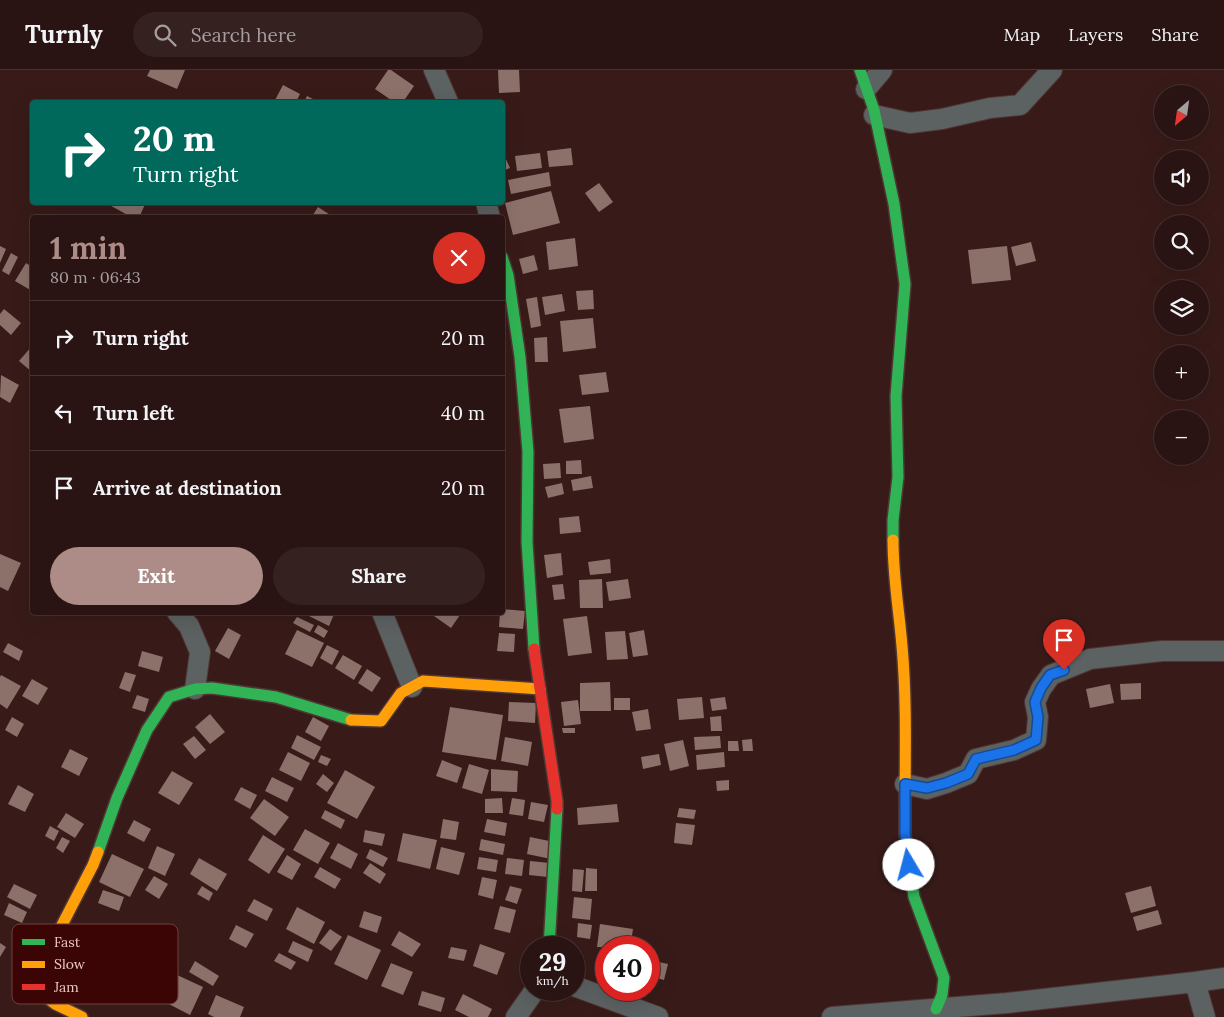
<!DOCTYPE html>
<meta charset="utf-8">
<style>
body{margin:0;font-family:Lora,serif;background:#362121;color:#f1f3f6;height:100vh;display:flex;flex-direction:column;font-size:19px;white-space:nowrap}
*{box-sizing:border-box;margin:0}
p{font-size:16px;color:#a59ea0}
.icon{flex:none;width:28px;height:28px;fill:none;stroke:currentColor;stroke-width:2;stroke-linecap:round;stroke-linejoin:round}
.map{position:relative;flex:1;overflow:hidden}
.side{position:absolute;left:30px;top:145px;width:475px;height:400px;display:flex;flex-direction:column;background:#2a1413;border-radius:5px;box-shadow:0 5px 20px #0002,0 0 0 1px #463333}
.side>*{flex:none}
.guide{position:absolute;left:30px;top:30px;width:475px;height:105px;border-radius:5px;box-shadow:0 5px 20px #0002,0 0 0 1px #463333;background:#00695c;color:#fff;overflow:hidden}
.needle{width:32px;rotate:209deg}
.fabs{position:absolute;left:1154px;top:15px;display:grid;gap:10px}
.fabs a{display:grid;place-items:center;width:55px;height:55px;border-radius:50%;background:#2a1413;box-shadow:0 5px 20px #0002,0 0 0 1px #463333;font-size:25px}
.speed{position:absolute;left:520px;top:866px;display:flex;gap:10px;font-size:25px;font-weight:700;text-align:center}
.speed>*{display:grid;place-content:center;width:65px;height:65px;border-radius:50%;background:#2a1413;box-shadow:0 5px 20px #0002,0 0 0 1px #463333;line-height:1}
.speed small{font-size:12px;font-weight:400}
.speed .limit{border:8px solid #d22;background:#fff;color:#111}
.pin{position:absolute;display:grid;place-items:center;width:42px;height:42px;color:#fff;margin:-51px -21px;border-radius:50% 50% 50% 0;rotate:-45deg;box-shadow:0 0 5px #0007}
.pin .icon{rotate:45deg}
.me{position:absolute;width:55px;margin:-28px;rotate:352deg;stroke-linejoin:round;filter:drop-shadow(0 0 4px #0008)}
.turn{display:flex;align-items:center;gap:18px;height:105px;padding:0 20px;font-size:22px}
.turn .icon{width:65px;height:65px;stroke-width:2.5}
.turn b{display:block;font-size:35px;line-height:42px}
.round{display:grid;place-items:center;flex:none;width:52px;height:52px;border-radius:26px;background:#362121}
.summary{display:flex;align-items:center;justify-content:space-between;height:85px;padding:0 20px}
h1{font-size:30px;font-weight:800;line-height:38px;color:#ad8b87}
.action{display:flex;gap:10px;margin-top:auto;padding:10px 20px}
.action a{flex:1;height:58px;border-radius:30px;background:#ad8b87;color:#fff;font-size:20px;font-weight:800;line-height:58px;text-align:center}
.action a+a{background:#362121;color:#f1f3f6}
ul{padding:0;list-style:none}
li{display:flex;align-items:center;gap:15px;height:75px;padding:0 20px;border-top:1px solid #463333}
li div{flex:1}
li b{display:block;font-size:19px}
li em{font-style:normal}
header{display:flex;align-items:center;gap:30px;box-sizing:border-box;height:70px;padding:0 25px;background:#2a1413;border-bottom:1px solid #463333}
header strong{font-size:24px}
nav{display:flex;gap:28px;margin-inline-start:auto;font-size:18px}
.search{width:350px;height:45px;background:#362121;display:flex;align-items:center;gap:12px;box-sizing:border-box;padding:0 18px;border-radius:28px;color:#a59ea0;font-size:19px}
.map>svg:first-child{display:block}
</style>
<header>
<strong>Turnly</strong>
<div class="search"><svg class="icon" aria-label="search" viewBox="0 0 24 24"><circle cx="10" cy="10" r="6"/><path d="M15 15l6 6"/></svg>Search here</div>
<nav><a>Map</a><a>Layers</a><a>Share</a></nav>
</header>
<div class="map">
<svg width="1224" height="947" viewBox="0 0 1224 947">
<rect width="100%" height="100%" fill="#381b19"/>
<path fill="#8b716a" d="M150,0H185L177,19L147,6Z
M388,0H391L414,16L403,32H394L375,19Z
M498,0H519L520,22L499,23Z
M283,15L300,24L296,32H274Z
M307,26L319,32H304Z
M571,78L573,95L549,97L547,81Z
M540,83L542,98L517,101L515,86Z
M505,87L510,98L502,101V88Z
M549,102L551,116L511,124L508,110Z
M599,113L613,132L599,142L585,123Z
M551,121L560,153L513,165L505,133Z
M104,132H146L139,148H133Z
M318,137L335,148H311Z
M575,168L578,196L549,200L546,172Z
M1031,172L1036,191L1016,196L1011,177Z
M0,176L6,179L0,193Z
M1007,176L1011,210L972,214L968,180Z
M11,183L18,187L9,205L2,201Z
M534,185L538,200L523,204L519,189Z
M26,193L32,197V221L15,211Z
M593,220L594,239L578,240L576,221Z
M562,224L565,241L545,245L542,227Z
M537,227L541,256L531,258L526,229Z
M4,239L21,253L11,265L0,255V244Z
M593,248L596,278L563,282L560,251Z
M547,267L548,292H535L534,268Z
M32,276V302L19,291Z
M606,302L609,322L582,325L579,305Z
M1,305L19,315L10,333L0,327Z
M590,336L594,369L564,373L559,339Z
M581,390L582,404H566V391Z
M560,393L561,408L544,409L543,394Z
M591,406L593,418L573,421L571,410Z
M562,413L564,424L548,428L545,417Z
M579,446L581,462L560,464L559,448Z
M561,483L563,505L547,508L544,485Z
M0,484L21,493L8,521L0,517Z
M610,489L611,503L590,505L588,492Z
M602,509L603,538H580L579,510Z
M628,509L631,528L609,531L606,512Z
M563,514L565,529L554,530L552,515Z
M502,539L525,541L523,559L499,557L500,542H502Z
M301,542H335L329,556Z
M436,542H462L451,558L434,546Z
M587,546L592,583L568,586L563,549Z
M297,547L314,555L310,562L293,553Z
M318,555L328,561L324,568L314,562Z
M228,558L241,565L229,589L215,581Z
M297,560L324,573L312,597L285,584Z
M644,560L648,585L633,587L629,563Z
M625,561L628,589L607,590L605,562Z
M499,563L515,564L514,582L497,581Z
M8,573L23,581L19,591L3,582Z
M327,575L339,581L332,595L320,588Z
M142,581L163,587L159,602L138,596Z
M343,585L362,596L354,610L335,598Z
M367,599L381,608L372,622L358,613Z
M125,602L136,605L130,622L119,618Z
M1,605L21,616L7,639L0,634V607Z
M32,609L48,618L38,635L22,626Z
M610,612L611,641H580V613Z
M1141,613V629L1121,630L1120,614Z
M1110,614L1114,633L1090,638L1086,619Z
M137,625L149,629L145,642L132,638Z
M702,627L704,648L679,650L677,629Z
M725,627L727,639L712,641L710,629Z
M614,628H630V640H614Z
M578,630L581,654L564,656L561,632Z
M509,632L536,633L535,653L508,651Z
M450,637L503,645L496,690L442,682Z
M648,639L651,659L636,661L632,642Z
M210,644L225,662L210,674L195,657Z
M721,646L722,661H711L710,647Z
M12,647L24,654L17,667L5,660Z
M313,647L329,656L321,671L305,662Z
M562,658H575V663H563Z
M297,665L321,677L314,690L291,678Z
M194,666L206,680L195,689L183,674Z
M720,666L721,678L695,680L694,667Z
M505,667L532,672L528,696L501,691Z
M752,669L753,681H743L742,670Z
M683,670L689,696L670,701L664,674Z
M728,671H738L739,681H728Z
M70,679L88,688L79,706L61,697Z
M288,682L310,693L301,711L279,700Z
M724,682L725,697L697,700L696,685Z
M659,684L661,695L643,699L641,687Z
M321,685L331,689L327,696L318,692Z
M442,690L462,698L457,713L436,706Z
M469,694L489,700L482,724L462,718Z
M491,699L518,701L517,722L491,721Z
M345,700L375,717L357,749L327,733Z
M172,701L193,713L179,735L158,723Z
M323,704L334,713L327,722L316,714Z
M272,707L294,718L287,732L265,721Z
M729,710V720L717,721L716,711Z
M18,715L34,724L25,742L8,734Z
M241,717L257,725L250,739L234,730Z
M502,728L503,743H485V729Z
M512,728L525,730L523,746L509,744Z
M264,729L289,747L275,766L250,748Z
M531,732L548,735L544,752L528,749Z
M617,734L619,752L578,755L577,738Z
M679,738L696,740L694,749L677,747Z
M325,740L345,750L341,759L321,748Z
M66,743L84,754L75,768L57,757Z
M443,749L459,752L456,770L440,768Z
M487,749L507,753L505,766L484,762Z
M134,750L151,759L144,772L127,763Z
M676,753L695,755L692,775L674,773Z
M50,756L59,761L54,771L45,766Z
M305,759L330,773L318,794L293,780Z
M365,760L385,764L382,776L363,772Z
M403,763L437,770L430,799L397,791Z
M263,765L285,779L269,804L248,790Z
M62,767L70,771L63,783L56,778Z
M530,767L554,772L551,789L527,784Z
M481,769L505,774L503,785L479,780Z
M338,773L358,784L351,799L330,788Z
M157,776L175,784L165,806L148,798Z
M441,777L465,783L459,805L436,799Z
M370,779L388,788L383,797L366,788Z
M112,784L144,799L130,827L99,812Z
M287,785L301,794L292,810L277,802Z
M479,787L498,790L496,802L477,799Z
M199,788L227,804L217,821L190,804Z
M507,788L524,790L522,806L505,804Z
M530,791L550,793L548,807L529,805Z
M370,793L386,804L380,814L363,803Z
M320,797L341,809L335,819L314,807Z
M586,798L597,799V821H585Z
M573,799L584,800L582,822L572,821Z
M154,806L168,814L159,829L145,820Z
M482,807L497,810L493,829L478,825Z
M14,814L37,825L30,839L7,827Z
M202,816L213,823L209,831L197,824Z
M510,816L522,819L517,834L505,830Z
M1151,816L1156,836L1131,843L1125,823Z
M103,820L124,827L119,841L98,833Z
M574,827L592,829L590,850L572,848Z
M254,829L273,839L267,851L247,841Z
M9,833L27,842L22,853L4,845Z
M500,836L516,840L510,863L494,859Z
M297,837L325,852L314,874L286,859Z
M1158,840L1162,854L1137,861L1133,847Z
M364,841L382,847L377,863L359,857Z
M578,853L592,855L590,869L577,867Z
M600,854L633,859L630,878L597,877Z
M236,855L254,864L246,878L229,869Z
M330,859L342,867L331,881L319,873Z
M399,861L421,874L412,887L391,875Z
M348,865L381,880L367,910L334,894Z
M293,871L313,880L308,892L288,882Z
M0,873L6,877L0,887Z
M480,874L505,883L497,905L473,896Z
M451,877L467,880L464,891L448,888Z
M279,883L296,892L291,900L274,891Z
M649,890L668,894L664,910L649,906Z
M195,891L219,906L213,916L189,902Z
M391,893L413,902L403,925L381,916Z
M175,904L203,917L190,945L163,931Z
M422,921L445,928L441,942L418,935Z
M463,924L492,939L488,947H469L455,940Z
M216,925L244,937L240,947H214L208,944Z"/>
<g fill="none" stroke-linecap="round" stroke-linejoin="round">
<defs>
<path id="street" d="M434,0L448,32
M866,19L882,0
M874,45L910,53L942,49L990,38L1020,35L1052,0
M486,132L490,148
M177,542L189,556L200,582L195,619
M382,542L412,617
M905,714L927,719L946,713L968,704L976,689L1014,680L1036,670L1038,647L1035,632L1041,619L1051,605L1090,589L1162,581H1224
M1195,912L1224,908
M574,916L658,947
M516,947L535,920
M832,947L1007,933L1195,912L1205,947"/>
<path id="fast" d="M860,0L874,40L894,134L905,214L896,326L898,407L893,450V470
M502,187L508,205L520,287L528,382L527,472L534,579
M905,744V763L914,827L944,908L942,925L936,939
M98,782L117,728L147,660L169,627L195,619L212,618L276,627L351,650
M549,878L557,739"/>
<path id="slow" d="M893,470C893,507 899,540 902,576C907,632 905,688 905,744
M351,650L381,651L401,623L423,611L540,619
M82,947L55,934L31,915L93,795L98,782"/>
<path id="jam" d="M534,579L557,731V739"/>
</defs>
<use href="#street" stroke="#4f3633" stroke-width="22"/>
<use href="#fast" stroke="#4f3633" stroke-width="14"/>
<use href="#slow" stroke="#4f3633" stroke-width="14"/>
<use href="#jam" stroke="#4f3633" stroke-width="14"/>
<use href="#street" stroke="#5c6162" stroke-width="20"/>
<use href="#fast" stroke="#30b455" stroke-width="11"/>
<use href="#slow" stroke="#ff9f0a" stroke-width="11"/>
<use href="#jam" stroke="#e5322d" stroke-width="11"/>
</g>
<g fill="none" stroke-linecap="round" stroke-linejoin="round">
<defs>
<path id="route" d="M909,795L905,762V714L927,718L946,713L968,704L976,689L1014,680L1036,670L1038,647L1035,632L1041,618L1050,605L1064,600"/>
</defs>
<use href="#route" stroke="#114b97" stroke-width="12"/>
<use href="#route" stroke="#1a73e8" stroke-width="9"/>
</g>
<rect x="12" y="854" width="166" height="80" rx="8" fill="#3a0504" stroke="#6f403d" stroke-width="1"/>
<rect x="22" y="869" width="23" height="6" fill="#30b455"/>
<rect x="22" y="891" width="23" height="7" fill="#ff9f0a"/>
<rect x="22" y="914" width="23" height="6" fill="#e5322d"/>
<g font-size="14" fill="#ecc8c2">
<text x="54" y="877">Fast</text>
<text x="54" y="899">Slow</text>
<text x="54" y="922">Jam</text>
</g>
</svg>
<div class="fabs">
<a><svg class="needle" viewBox="-14 -14 28 28"><path d="M0-13l5 13h-10z" fill="#e53935"/><path d="M0 13l5-13h-10z" fill="#a59ea0"/></svg></a>
<a><svg class="icon" aria-label="sound" viewBox="0 0 24 24"><path d="M4 9h4l5-4v14l-5-4H4zM17 9q2 3 0 6"/></svg></a>
<a><svg class="icon" aria-label="search" viewBox="0 0 24 24"><circle cx="10" cy="10" r="6"/><path d="M15 15l6 6"/></svg></a>
<a><svg class="icon" aria-label="layers" viewBox="0 0 24 24"><path d="M12 4l9 5-9 5-9-5zM3 14l9 5 9-5"/></svg></a>
<a>+</a>
<a>−</a>
</div>
<div class="speed"><div>29<small>km/h</small></div><div class="limit">40</div></div>
<div class="pin" style="left:1064px;top:600px;background:#d93025"><svg class="icon" aria-label="arrive" viewBox="0 0 24 24"><path d="M6 21V4h12l-3 4 3 4H6"/></svg></div>
<svg class="me" style="left:909px;top:795px" viewBox="-20 -20 40 40"><circle r="19" fill="#fff"/><path d="M0-13L10 11 0 6-10 11z" fill="#1a73e8"/></svg>
<div class="guide">
<div class="turn"><svg class="icon" aria-label="right" viewBox="0 0 24 24"><path d="M7 20v-9h11M14 6l5 5-5 5"/></svg><div><b>20 m</b>Turn right</div></div>
</div>
<section class="side">
<div class="summary"><div><h1>1 min</h1><p>80 m · 06:43</p></div><a class="round" style="background:#d93025;color:#fff"><svg class="icon" aria-label="close" viewBox="0 0 24 24"><path d="M6 6l12 12M18 6L6 18"/></svg></a></div>
<ul>
<li><svg class="icon" aria-label="right" viewBox="0 0 24 24"><path d="M7 20v-9h11M14 6l5 5-5 5"/></svg><div><b>Turn right</b></div><em>20 m</em></li>
<li><svg class="icon" aria-label="left" viewBox="0 0 24 24"><path d="M17 20v-9H6M10 6l-5 5 5 5"/></svg><div><b>Turn left</b></div><em>40 m</em></li>
<li><svg class="icon" aria-label="arrive" viewBox="0 0 24 24"><path d="M6 21V4h12l-3 4 3 4H6"/></svg><div><b>Arrive at destination</b></div><em>20 m</em></li>
</ul>
<div class="action"><a>Exit</a><a>Share</a></div>
</section>
</div>
